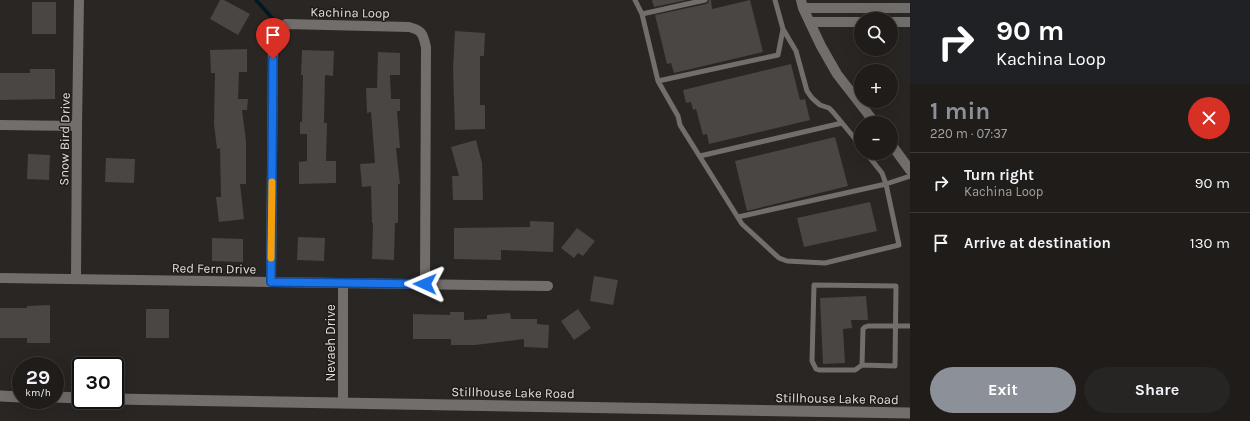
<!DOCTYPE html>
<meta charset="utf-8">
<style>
body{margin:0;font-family:Karla,sans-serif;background:#272523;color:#f1f3f6;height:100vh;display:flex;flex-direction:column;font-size:15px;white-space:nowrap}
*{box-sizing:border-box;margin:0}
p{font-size:13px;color:#a1a1a2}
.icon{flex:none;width:22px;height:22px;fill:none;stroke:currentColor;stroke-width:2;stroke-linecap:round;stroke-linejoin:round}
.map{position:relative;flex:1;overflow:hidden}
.drawer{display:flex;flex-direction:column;background:#1f1c1a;width:340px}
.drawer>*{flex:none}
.guide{background:#202124;color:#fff;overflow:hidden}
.tools{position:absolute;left:854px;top:12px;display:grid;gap:8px}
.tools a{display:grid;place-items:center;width:44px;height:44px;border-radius:50%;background:#1f1c1a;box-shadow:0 4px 16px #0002,0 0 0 1px #3c3a39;font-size:20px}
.speed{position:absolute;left:12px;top:357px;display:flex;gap:8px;font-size:20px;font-weight:700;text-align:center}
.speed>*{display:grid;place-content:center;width:52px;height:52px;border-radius:50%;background:#1f1c1a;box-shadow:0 4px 16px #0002,0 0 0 1px #3c3a39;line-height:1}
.speed small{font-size:10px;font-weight:400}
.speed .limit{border:2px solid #111;border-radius:6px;background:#fff;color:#111}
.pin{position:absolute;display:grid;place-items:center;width:34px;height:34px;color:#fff;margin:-41px -17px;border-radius:50% 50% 50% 0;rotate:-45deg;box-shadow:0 0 4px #0007}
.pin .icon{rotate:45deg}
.me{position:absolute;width:44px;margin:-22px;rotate:271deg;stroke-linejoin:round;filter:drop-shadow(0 0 3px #0008)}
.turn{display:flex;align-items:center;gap:14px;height:84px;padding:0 20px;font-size:18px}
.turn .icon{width:52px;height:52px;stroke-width:2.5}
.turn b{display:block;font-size:28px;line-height:34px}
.round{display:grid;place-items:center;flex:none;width:42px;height:42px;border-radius:21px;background:#272523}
.headline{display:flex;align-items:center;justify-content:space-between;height:68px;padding:0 20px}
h1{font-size:24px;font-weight:700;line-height:30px;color:#8c9099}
.cta{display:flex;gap:8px;margin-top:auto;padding:8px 20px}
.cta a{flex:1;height:46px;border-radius:24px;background:#8c9099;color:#fff;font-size:16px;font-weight:700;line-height:46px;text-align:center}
.cta a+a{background:#272523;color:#f1f3f6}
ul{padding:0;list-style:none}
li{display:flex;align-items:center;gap:12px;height:60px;padding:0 20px;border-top:1px solid #3c3a39}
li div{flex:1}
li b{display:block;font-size:15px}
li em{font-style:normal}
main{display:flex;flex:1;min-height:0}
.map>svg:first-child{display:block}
</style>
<main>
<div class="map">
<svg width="910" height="421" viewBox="0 0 910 421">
<rect width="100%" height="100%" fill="#292623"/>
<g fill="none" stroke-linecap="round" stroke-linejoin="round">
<path stroke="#001920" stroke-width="3.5" d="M256,0L273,19"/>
</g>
<path fill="#494643" d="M220,0H224L250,14L238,35L210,19Z
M652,0H687L654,7Z
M709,0H711L712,9L750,0L763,52L674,73L671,63L667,64L655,15L706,4L708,3Z
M32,2H56V34H32Z
M455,31L485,33L484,56H480V105H485V129L455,130L453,69Z
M247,49V72H239L238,99H248L247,110H242L246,141V184H240L244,219L219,222L216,197H221L220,148L217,149L214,124L215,73H211L210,50Z
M302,50L334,51L333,76L325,75L324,123H327L326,161H336V183L299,184V162L307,161V134H300V122H302L303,75H301Z
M378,52L400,53V75H390L391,99H400V111H397L400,148H396L400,184H398V223H395L394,260L372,259L373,223H372L371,186L362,187L360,164L375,163L371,112L367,113L366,88H377Z
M791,64L800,100L805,99L810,120L709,144L707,134L703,135L696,109L693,110L691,102L686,103L683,90Z
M30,69H55V99L0,100V73H30Z
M835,137L848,186L747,211L735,161Z
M476,140L482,163L483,200H453L452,176H459L451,147Z
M28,154L50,155L49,180L27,179Z
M106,158L135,159L134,183L105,182Z
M870,202L877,231L804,247L797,218Z
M530,221L554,222L553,252L501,250V260L454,259V228L530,227Z
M577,228L595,241L583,256L578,253L574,258L561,248Z
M298,237L325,238L324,261L297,260Z
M212,238L243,239V262L212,261Z
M594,276L618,280L613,305L590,301Z
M866,296L868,320H851L852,328L843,329L845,363L823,364L820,298Z
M50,305V343H27V338H0V308H27V306Z
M146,309H169V338H146Z
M578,309L591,328L574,340L561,321Z
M450,312H464V320L487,319V315L510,313L511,319H537V324L549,325L548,348L524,347V339L475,345H451V339H413V314L450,315Z"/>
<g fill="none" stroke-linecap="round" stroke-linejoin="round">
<path stroke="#726e6b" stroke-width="5" d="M635,0L642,14L658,81L678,116L680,125L742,224L779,258L787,261L825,263L899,245L886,184L882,173L866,153
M775,0L783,29L796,51L807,91L812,98L820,105L829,108L833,112L861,146
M642,14L705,0
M658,81L778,55L783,29
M700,156L842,123
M738,217L886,184L910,176
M862,365L895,366L896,286L814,285L812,361L816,369L819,370H855L862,365L863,329L865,327L868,326H910"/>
<path stroke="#726e6b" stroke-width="10" d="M801,0L803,8L821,46L837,74L875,123
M803,8H910
M810,22H861
M891,22H910
M0,125L77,126
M891,144L910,170
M0,278L548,286
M76,279L77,126L79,0
M271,282L273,43L277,31L286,24L409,27C422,30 423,34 426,47L425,284
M343,403V283"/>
<path stroke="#726e6b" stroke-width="11" d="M0,396L21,397
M55,397L81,398
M115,399L910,413"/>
</g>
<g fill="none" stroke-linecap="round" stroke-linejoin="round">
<defs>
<path id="route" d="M273,59L271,282L425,284"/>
</defs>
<use href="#route" stroke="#114b97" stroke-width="10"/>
<use href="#route" stroke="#1a73e8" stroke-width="7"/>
<path stroke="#f59e0b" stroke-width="7" d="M271,258L272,182"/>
</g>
<g text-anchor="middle" stroke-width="3" stroke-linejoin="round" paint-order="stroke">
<g font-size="13" fill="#e1dfdd" stroke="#1f1c19">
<text transform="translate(350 12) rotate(1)" y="5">Kachina Loop</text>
<text transform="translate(64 139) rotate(-89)" y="5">Snow Bird Drive</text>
<text transform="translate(214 268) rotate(1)" y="5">Red Fern Drive</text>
<text transform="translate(330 343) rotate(-90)" y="5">Nevaeh Drive</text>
<text transform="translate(513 392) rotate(1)" y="5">Stillhouse Lake Road</text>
<text transform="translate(837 398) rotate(1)" y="5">Stillhouse Lake Road</text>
</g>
</g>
</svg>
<div class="tools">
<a><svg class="icon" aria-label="search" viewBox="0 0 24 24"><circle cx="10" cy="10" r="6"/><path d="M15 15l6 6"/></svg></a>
<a>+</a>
<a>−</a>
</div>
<div class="speed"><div>29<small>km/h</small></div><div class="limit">30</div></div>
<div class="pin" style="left:273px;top:59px;background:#d93025"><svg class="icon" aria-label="arrive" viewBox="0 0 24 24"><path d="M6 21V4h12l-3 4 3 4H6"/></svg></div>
<svg class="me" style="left:425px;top:284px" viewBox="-20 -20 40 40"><path d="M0-17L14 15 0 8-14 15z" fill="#1a73e8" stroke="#fff" stroke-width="4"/></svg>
</div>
<section class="drawer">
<div class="guide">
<div class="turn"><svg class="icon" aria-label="right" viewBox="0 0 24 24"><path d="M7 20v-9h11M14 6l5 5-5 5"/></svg><div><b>90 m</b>Kachina Loop</div></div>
</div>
<div class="headline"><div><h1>1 min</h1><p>220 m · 07:37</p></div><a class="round" style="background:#d93025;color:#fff"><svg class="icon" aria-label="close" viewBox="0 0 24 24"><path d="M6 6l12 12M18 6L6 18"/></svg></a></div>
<ul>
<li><svg class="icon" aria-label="right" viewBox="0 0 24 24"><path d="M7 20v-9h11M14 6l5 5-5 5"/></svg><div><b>Turn right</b><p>Kachina Loop</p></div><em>90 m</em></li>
<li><svg class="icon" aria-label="arrive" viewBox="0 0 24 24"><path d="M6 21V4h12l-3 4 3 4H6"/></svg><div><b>Arrive at destination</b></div><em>130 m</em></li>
</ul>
<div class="cta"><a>Exit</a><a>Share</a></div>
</section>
</main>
